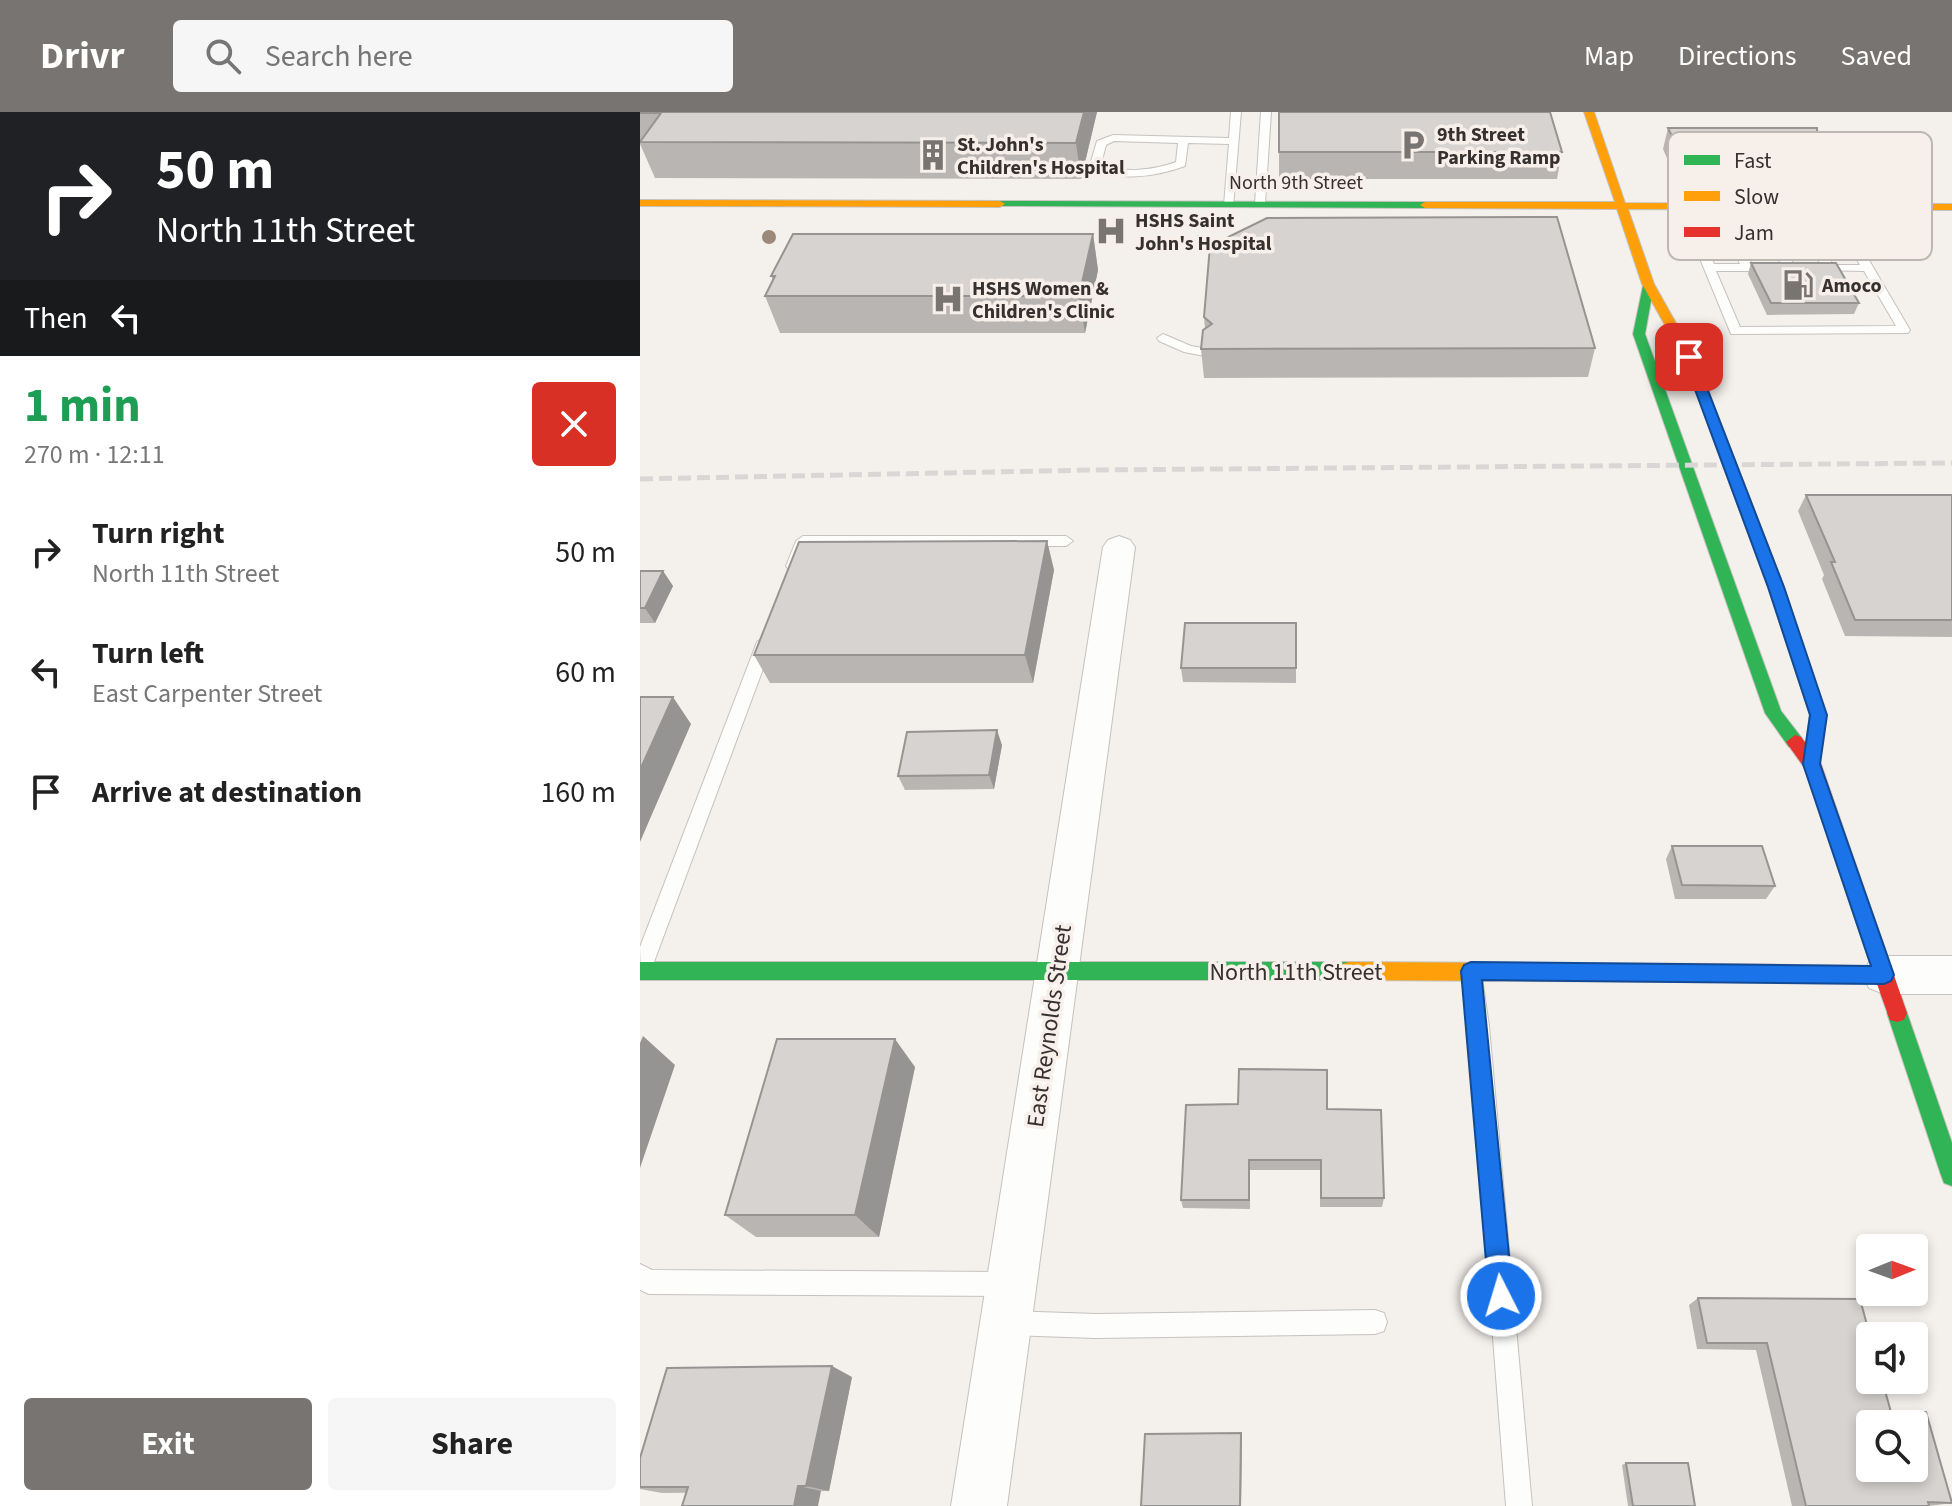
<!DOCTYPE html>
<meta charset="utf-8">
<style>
body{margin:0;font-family:"Source Sans 3",sans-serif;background:#f6f6f6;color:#222;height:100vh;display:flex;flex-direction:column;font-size:30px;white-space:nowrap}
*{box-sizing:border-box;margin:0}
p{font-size:26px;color:#767676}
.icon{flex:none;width:44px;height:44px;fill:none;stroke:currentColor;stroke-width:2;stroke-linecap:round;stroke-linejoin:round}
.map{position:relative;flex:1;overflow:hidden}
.panel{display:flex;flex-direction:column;background:#fff;width:640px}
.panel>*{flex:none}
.hud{background:#202124;color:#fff;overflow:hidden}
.needle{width:52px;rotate:89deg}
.fabs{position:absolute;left:1216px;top:1122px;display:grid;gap:16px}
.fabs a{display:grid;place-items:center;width:72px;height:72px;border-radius:8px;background:#fff;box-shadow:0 4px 12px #0003;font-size:40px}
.pin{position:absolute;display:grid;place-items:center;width:68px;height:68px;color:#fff;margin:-34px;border-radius:16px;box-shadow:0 4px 12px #0006}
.me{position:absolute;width:88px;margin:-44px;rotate:355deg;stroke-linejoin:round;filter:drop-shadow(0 0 6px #0008)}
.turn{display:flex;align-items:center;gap:28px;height:168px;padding:0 24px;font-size:36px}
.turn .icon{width:104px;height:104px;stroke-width:2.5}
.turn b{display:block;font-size:56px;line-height:68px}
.then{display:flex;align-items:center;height:76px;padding:0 24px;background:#0003;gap:16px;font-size:30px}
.round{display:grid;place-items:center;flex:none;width:84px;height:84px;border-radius:8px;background:#f6f6f6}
.head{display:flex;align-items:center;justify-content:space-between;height:136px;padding:0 24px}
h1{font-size:48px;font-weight:700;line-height:60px;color:#1e9e55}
.primary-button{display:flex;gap:16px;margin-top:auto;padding:16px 24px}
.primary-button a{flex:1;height:92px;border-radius:8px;background:#787471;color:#fff;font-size:32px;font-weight:700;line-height:92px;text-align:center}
.primary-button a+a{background:#f6f6f6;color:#222}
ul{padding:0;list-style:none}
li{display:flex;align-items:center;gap:24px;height:120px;padding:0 24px}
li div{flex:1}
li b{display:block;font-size:30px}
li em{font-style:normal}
header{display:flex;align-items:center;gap:48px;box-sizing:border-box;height:112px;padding:0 40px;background:#787471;color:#fff}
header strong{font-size:38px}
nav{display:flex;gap:44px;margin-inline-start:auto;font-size:28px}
.search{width:560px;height:72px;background:#f6f6f6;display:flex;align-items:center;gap:20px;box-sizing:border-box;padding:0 28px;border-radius:8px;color:#767676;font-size:30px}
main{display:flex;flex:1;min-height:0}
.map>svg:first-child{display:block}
</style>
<header>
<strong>Drivr</strong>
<div class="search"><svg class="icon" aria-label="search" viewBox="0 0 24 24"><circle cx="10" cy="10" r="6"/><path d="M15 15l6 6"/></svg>Search here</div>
<nav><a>Map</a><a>Directions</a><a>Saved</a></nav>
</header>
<main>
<section class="panel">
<div class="hud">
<div class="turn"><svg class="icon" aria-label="right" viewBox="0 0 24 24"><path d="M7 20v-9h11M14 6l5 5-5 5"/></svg><div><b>50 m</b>North 11th Street</div></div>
<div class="then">Then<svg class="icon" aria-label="left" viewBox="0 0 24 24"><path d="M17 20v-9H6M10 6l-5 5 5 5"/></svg></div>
</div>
<div class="head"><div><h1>1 min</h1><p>270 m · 12:11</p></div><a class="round" style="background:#d93025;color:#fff"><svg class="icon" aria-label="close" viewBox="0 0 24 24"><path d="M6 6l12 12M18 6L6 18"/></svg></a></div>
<ul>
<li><svg class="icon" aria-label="right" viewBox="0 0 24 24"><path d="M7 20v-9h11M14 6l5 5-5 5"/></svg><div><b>Turn right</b><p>North 11th Street</p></div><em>50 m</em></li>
<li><svg class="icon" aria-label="left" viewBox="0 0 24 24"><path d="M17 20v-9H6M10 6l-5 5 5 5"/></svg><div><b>Turn left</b><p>East Carpenter Street</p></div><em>60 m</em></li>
<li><svg class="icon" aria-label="arrive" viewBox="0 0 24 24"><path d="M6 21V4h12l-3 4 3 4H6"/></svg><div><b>Arrive at destination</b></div><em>160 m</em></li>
</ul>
<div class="primary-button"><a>Exit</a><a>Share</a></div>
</section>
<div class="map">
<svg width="1312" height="1394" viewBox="0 0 1312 1394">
<rect width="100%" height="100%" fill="#f4f0ec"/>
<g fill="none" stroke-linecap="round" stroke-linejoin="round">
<defs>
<path id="lane" d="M591,0H601L593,95L584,93L589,32L548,31L545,54C518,64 474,72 450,53L457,29L473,23L589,26ZM474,29L538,31L536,50C514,58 483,62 461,52L466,33Z
M621,0H631L625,92L620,95L615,92Z
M1119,90L1124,93L1136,118L1201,119L1187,94L1196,92L1270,218L1268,221L1091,222L1049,120L1055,117L1125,118L1114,93ZM1062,123L1088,124L1100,152H1074ZM1099,124H1128L1143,156L1149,159L1155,156L1140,124L1166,125L1181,153L1171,154V158L1224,159L1256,214L1100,215L1076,159H1134L1140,156L1134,153L1112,152ZM1178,125H1205L1220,153H1193Z
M523,222L551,234L569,237L571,240L565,244L544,240L519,229L517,226Z
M163,424H426L433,429L426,434H169L159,458H149L146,454L156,429Z
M125,524L133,530L11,858L8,864L1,867L0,835L117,530Z
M831,850L838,853L841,859L849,914L892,1394H866L829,914L821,859L824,853Z
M0,1152L12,1158L369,1160L377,1164L381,1172L377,1180L369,1184L9,1182L0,1178Z
M735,1198L744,1201L747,1210L744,1219L735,1222L456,1226L369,1223L360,1220L357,1211L360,1202L369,1199L456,1202Z"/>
<path id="street" d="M479,424L490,428L495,435L367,1394H311L463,435L468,428Z
M1244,844H1312V882H1244L1229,876L1223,863L1229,850Z"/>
<path id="fast" d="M360,89L785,90L790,93L785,96L356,94V90Z
M1004,169L1014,172L1005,222L1141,599L1161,625L1164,630L1161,635H1149L1125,601L993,222Z
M0,850H708L715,853L718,859L715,865L708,868H0Z
M1257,892L1264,894L1267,901L1312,1031V1074L1304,1071L1301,1063L1247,901L1250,894Z"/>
<path id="slow" d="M944,0H954L985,91L1312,92V98L988,97L1014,172L1055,245L1144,475L1186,603L1178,657H1166L1163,652L1170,603L1128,475L1043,245L1002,172L977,97L785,96L780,93L785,90H975Z
M0,88L360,89L365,92L360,95L0,94Z
M708,850L1086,852L1093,855L1096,861L1093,867L1086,870L708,868L701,865L698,859L701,853Z"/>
<path id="jam" d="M1155,623L1161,625L1181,652L1267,901L1264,908L1257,910L1250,908L1237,872L1086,870L1079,867L1076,861L1079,855L1086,852L1231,854L1164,655L1146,630Z"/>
</defs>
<use href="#lane" stroke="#c5c2bf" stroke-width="2"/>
<use href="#street" stroke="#c5c2bf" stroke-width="2"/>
<use href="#fast" stroke="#c5c2bf" stroke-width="2"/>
<use href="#slow" stroke="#c5c2bf" stroke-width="2"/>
<use href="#jam" stroke="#c5c2bf" stroke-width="2"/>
<use href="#lane" fill="#fdfdfc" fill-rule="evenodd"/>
<use href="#street" fill="#fdfdfc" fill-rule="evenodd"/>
<use href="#fast" fill="#30b455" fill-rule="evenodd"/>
<use href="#slow" fill="#ff9f0a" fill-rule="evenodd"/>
<use href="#jam" fill="#e5322d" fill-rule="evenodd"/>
<path stroke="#d9d7d6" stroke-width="5" stroke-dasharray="13 6" stroke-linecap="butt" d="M0,367L454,358L1312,351"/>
</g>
<circle fill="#9c8979" cx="129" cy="125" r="7"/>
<path fill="#b8b5b3" d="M0,0H457L441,67L15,66L0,32Z
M1028,16L1177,45L1170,67H1036L1023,37Z
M639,40H922L917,67H639Z
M1107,121L1139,141L1136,149H1114L1104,129Z
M1148,121L1179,141L1176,149H1155L1145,129Z
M453,122L458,158L445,221H140L125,184L133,168L131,164Z
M1111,151L1219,191L1214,202L1127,203L1108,162Z
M564,205L955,236L948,265L564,266L561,237L565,217Z
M1166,383H1312V525L1205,524L1182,467L1184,463L1158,399Z
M407,429L414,458L393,571H130L114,543Z
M0,459H23L33,474L15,511H0Z
M656,511V571L543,570L541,556Z
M362,633L354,677L265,678L258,664Z
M1032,734L1135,774L1126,787H1035L1026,747Z
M275,955L239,1125H116L85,1103Z
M687,997L744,1086L742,1095H680V1058H610V1097L543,1096L541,1088Z
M1058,1186L1251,1300L1312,1391L1289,1394H1152L1116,1238L1057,1237L1049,1193Z
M212,1265L189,1379L22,1381L0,1377V1346Z
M986,1351L1055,1394H988L982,1353Z"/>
<path fill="#969492" d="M444,0H457L441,67L436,31Z
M453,122L458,158L445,221L439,184Z
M407,429L414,458L393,571L385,543Z
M23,459L33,474L15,511L5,496Z
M33,585L51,612L0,730V658Z
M357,618L362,633L354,677L349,663Z
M3,924L35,953L0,1056V931Z
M255,927L275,955L239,1125L215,1103Z
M192,1254L212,1265L189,1379L166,1374Z
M601,1321L602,1325L601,1394H600Z
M158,1374L181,1379L178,1394H154Z"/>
<path fill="#d6d3d0" stroke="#969492" stroke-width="2" fill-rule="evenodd" d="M0,0H444L436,31L0,30L21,1H0Z
M639,0H910L922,40H639Z
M1028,16H1177V45L1042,46Z
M917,105L955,236L561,237L563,218L572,212L564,205L570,134L627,106Z
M153,122H453L439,184H125L135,164H131Z
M1111,151H1196L1219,191H1131Z
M1166,383H1312V508H1215L1191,450H1195Z
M407,429L385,543H114L159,430Z
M0,459H23L5,496H0Z
M545,511H656V556H541Z
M0,585H33L0,658Z
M357,618L349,663L258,664L267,620Z
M1032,734H1122L1135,774L1042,773Z
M137,927H255L215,1103H85Z
M599,957L687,958V997L741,998L744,1086H681V1048H609V1088H541L546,993L598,992Z
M1058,1186L1220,1187L1230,1224V1268H1242L1251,1300H1286L1312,1391L1288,1390L1289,1394H1166L1127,1231H1067ZM1230,1312H1274V1356H1230Z
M192,1254L166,1374H158L154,1394H42L48,1375H0V1346L27,1256Z
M601,1321L600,1394H501L505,1322Z
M986,1351H1048L1055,1394H993Z"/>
<path fill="#1a73e8" stroke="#114b97" stroke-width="2" d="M1049,241L1055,245L1144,475L1187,603L1180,652L1254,863L1251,869L1244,872L842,868L873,1184L870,1192L861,1196L853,1192L849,1184L821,859L824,853L831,850L1231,854L1163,652L1170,603L1128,475L1043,245Z"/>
<defs>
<symbol id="parking-bare" viewBox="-9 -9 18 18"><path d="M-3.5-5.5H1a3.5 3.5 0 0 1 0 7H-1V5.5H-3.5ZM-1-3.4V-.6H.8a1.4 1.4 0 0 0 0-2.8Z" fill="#787471" stroke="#f7efe9" stroke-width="2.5" paint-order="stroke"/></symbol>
<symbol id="building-bare" viewBox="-9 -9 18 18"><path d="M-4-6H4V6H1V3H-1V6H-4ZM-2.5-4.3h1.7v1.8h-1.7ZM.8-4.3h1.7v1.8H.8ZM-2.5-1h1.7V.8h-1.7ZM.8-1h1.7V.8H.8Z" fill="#787471" stroke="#f7efe9" stroke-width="2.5" paint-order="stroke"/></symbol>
<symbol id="hospital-bare" viewBox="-9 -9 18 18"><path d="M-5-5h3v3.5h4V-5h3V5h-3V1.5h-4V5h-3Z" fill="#787471" stroke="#f7efe9" stroke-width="2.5" paint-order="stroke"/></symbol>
<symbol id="fuel-bare" viewBox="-9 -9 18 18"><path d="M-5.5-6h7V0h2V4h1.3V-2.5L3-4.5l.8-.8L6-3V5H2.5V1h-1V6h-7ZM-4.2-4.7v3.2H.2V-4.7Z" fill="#787471" stroke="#f7efe9" stroke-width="2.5" paint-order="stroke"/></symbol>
</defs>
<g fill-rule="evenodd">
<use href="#parking-bare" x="751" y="11" width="44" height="44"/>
<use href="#building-bare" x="271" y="21" width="44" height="44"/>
<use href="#hospital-bare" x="449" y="97" width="44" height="44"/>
<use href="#fuel-bare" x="1136" y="151" width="44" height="44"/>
<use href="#hospital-bare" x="286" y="165" width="44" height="44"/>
</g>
<g text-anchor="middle" stroke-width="7" stroke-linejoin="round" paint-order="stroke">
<g font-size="20" font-weight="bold" fill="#35312f" stroke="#f7efe9" text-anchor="start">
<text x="797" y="29">9th Street<tspan x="797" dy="23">Parking Ramp</tspan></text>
<text x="317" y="39">St. John's<tspan x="317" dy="23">Children's Hospital</tspan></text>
<text x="495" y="115">HSHS Saint<tspan x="495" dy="23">John's Hospital</tspan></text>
<text x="1182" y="180">Amoco</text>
<text x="332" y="183">HSHS Women &amp;<tspan x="332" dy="23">Children's Clinic</tspan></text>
</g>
<g font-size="20" fill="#35312f" stroke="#f7efe9">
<text x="656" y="77">North 9th Street</text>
</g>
<g font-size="24" fill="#35312f" stroke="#f7efe9">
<text x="656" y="868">North 11th Street</text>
<text transform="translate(409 914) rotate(-82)" y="8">East Reynolds Street</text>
</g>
</g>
<rect x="1028" y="20" width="264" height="128" rx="12" fill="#f7efe9" stroke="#bdb6b1" stroke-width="2"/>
<rect x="1044" y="43" width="36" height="10" fill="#30b455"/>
<rect x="1044" y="79" width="36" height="10" fill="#ff9f0a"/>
<rect x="1044" y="115" width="36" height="10" fill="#e5322d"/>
<g font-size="22" fill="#35312f">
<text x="1094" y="56">Fast</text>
<text x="1094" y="92">Slow</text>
<text x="1094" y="128">Jam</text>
</g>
</svg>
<div class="fabs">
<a><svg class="needle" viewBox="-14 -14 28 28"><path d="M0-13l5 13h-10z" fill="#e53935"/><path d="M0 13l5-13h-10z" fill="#767676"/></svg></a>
<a><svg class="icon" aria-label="sound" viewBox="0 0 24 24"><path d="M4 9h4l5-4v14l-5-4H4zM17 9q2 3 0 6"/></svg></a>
<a><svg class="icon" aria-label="search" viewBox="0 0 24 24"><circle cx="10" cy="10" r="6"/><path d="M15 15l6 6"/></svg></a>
</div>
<div class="pin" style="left:1049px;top:245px;background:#d93025"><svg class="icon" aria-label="arrive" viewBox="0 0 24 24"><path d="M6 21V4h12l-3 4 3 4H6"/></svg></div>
<svg class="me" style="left:861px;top:1184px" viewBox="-20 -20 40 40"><circle r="17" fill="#1a73e8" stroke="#fff" stroke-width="3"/><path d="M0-11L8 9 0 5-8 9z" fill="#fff"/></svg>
</div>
</main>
